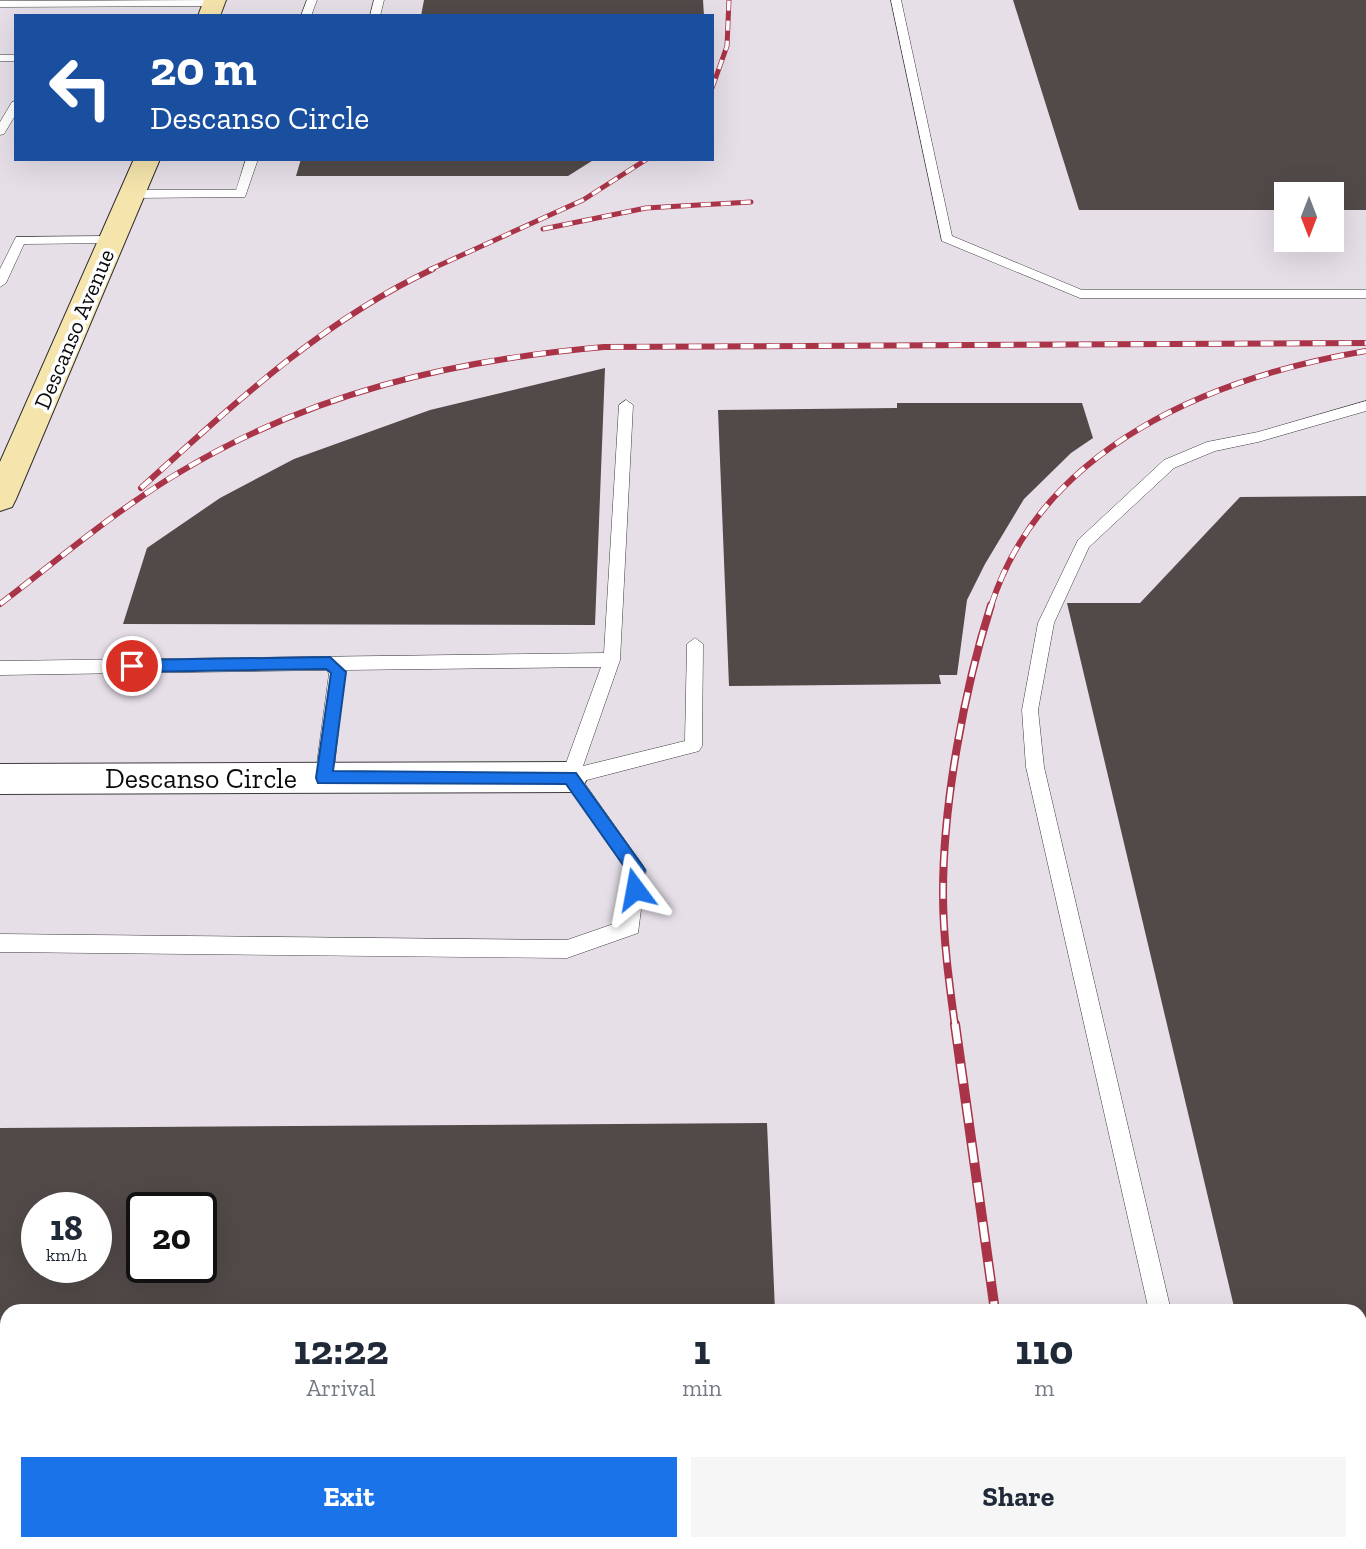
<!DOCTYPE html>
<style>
body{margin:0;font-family:"Zilla Slab",serif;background:#f6f6f7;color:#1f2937;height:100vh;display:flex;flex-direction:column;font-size:26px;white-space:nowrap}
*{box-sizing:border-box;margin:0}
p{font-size:23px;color:#747a83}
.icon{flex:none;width:38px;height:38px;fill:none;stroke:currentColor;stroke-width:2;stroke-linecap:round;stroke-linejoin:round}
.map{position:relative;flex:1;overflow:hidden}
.panel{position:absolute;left:0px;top:1304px;width:1367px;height:247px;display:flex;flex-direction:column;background:#fff;border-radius:21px 21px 0 0;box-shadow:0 7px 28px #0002}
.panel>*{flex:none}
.guide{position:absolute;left:14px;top:14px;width:700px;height:147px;border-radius:0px;box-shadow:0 7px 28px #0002;background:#1a4fa0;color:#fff;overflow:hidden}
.needle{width:46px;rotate:180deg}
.tools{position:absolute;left:1274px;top:182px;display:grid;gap:14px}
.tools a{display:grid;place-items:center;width:70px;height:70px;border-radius:0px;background:#fff;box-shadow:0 7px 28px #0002;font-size:35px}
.speed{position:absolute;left:21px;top:1192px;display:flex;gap:14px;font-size:35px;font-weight:700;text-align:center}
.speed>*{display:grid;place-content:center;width:91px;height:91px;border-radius:50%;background:#fff;box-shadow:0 7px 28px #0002;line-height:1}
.speed small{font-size:18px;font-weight:400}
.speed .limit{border:4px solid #111;border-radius:10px;background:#fff;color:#111}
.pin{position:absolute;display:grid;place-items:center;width:60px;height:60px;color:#fff;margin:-30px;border:4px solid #fff;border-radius:50%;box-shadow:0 2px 7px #0007}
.me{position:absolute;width:77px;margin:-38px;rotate:347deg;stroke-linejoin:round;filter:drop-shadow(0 0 5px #0008)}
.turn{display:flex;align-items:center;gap:24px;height:147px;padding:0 21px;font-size:32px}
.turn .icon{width:91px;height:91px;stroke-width:2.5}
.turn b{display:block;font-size:49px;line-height:60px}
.eta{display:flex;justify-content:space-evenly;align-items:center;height:119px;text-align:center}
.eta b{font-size:42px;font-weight:700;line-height:49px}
.action{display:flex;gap:14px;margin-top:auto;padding:14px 21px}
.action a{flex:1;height:80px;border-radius:0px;background:#1a73e8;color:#fff;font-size:28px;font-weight:700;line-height:80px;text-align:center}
.action a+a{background:#f6f6f7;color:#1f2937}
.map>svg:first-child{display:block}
</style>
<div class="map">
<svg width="1366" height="1549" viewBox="0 0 1366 1549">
<rect width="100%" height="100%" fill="#fcf6e9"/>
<path fill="#e6dfe8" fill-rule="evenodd" d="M0,0H1366V1549H0ZM16,16H712V159H16ZM1286,194H1332V240H1286ZM37,1208H96V1267H37ZM142,1208H201V1267H142ZM7,1311H1360V1544H7Z"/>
<path fill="#514a48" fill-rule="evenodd" d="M424,0H703L704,16H421Z
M1013,0H1366V210H1332V194H1286V210H1079Z
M301,159H595L568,176H296Z
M605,368L595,625L123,624L147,548L220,498L294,459L430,410Z
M897,403H1082L1093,438L1071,453L1024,499L985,564L967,600L957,675H939L941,684L729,686L718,410L897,408Z
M1366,496V1549H1292L1291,1544H1360V1311H1235L1067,603H1140L1240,497Z
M767,1123L775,1311H7V1544H786V1549H0V1128ZM37,1208H96V1267H37ZM142,1208H201V1267H142Z"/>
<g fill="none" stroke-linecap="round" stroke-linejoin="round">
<defs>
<path id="lane" d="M307,0H317L311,16H301Z
M374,0H384L380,16H370Z
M891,0H901L952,236L1082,290H1366V298H1080L942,241Z
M0,1L214,0L219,3L214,6L0,7Z
M0,55H16V61H0Z
M16,101V114L4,134L0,135V122L12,102Z
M246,159H258L245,197L132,198L126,194L132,190H236Z
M112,236L118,240L116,243L24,244L6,283L0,287V269L16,237Z
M626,400L633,405L620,660L583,766L685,741L687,644L695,638L703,644L702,746L699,751L583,781L646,870L638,933L567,958L0,952V934L567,940L622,921L628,872L561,777L601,667L345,670L333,778L330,783L324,786L318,783L315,778L329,674L327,670L0,675V661L604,653L619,405Z
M1366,401V411L1258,442L1215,451L1174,468L1089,547L1054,623L1038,710L1044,767L1171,1311H1149L1026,767L1022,710L1038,623L1078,540L1164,460L1207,442L1258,432Z
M1199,1544H1223L1225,1549H1201Z"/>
<path id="street" d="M570,762L582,766L588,777L582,788L570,792L0,794V764Z"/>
<path id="secondary" d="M204,0H226L220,16H198Z
M134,159H160L16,499L12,507L0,511V462Z"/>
</defs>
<use href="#lane" stroke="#3d3d3d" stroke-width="1"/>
<use href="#street" stroke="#3d3d3d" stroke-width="2"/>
<use href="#secondary" stroke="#2c2c2c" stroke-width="2"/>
<use href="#lane" fill="#fff" fill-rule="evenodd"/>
<use href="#street" fill="#fff" fill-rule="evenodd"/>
<use href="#secondary" fill="#f5e4ac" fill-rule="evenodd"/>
<defs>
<path id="rail-far3" d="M712,88L727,46L729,0
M543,229L646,208L751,202
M429,270L583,200L647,159"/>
<path id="rail-far2" d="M141,488C233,405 320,322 433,269
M0,604C59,559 116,510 180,472C311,393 453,360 604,347L1366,343
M991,606C1042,446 1213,377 1366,351"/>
<path id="rail-far1" d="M955,1026C949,982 943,938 943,893C943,804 964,690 991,605"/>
<path id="rail" d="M955,1024L995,1311
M1028,1544L1029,1549"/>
</defs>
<use href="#rail-far3" stroke="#a93347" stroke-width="5"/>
<use href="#rail-far2" stroke="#a93347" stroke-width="6"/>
<use href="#rail-far1" stroke="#a93347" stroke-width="8"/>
<use href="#rail" stroke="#a93347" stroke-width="10"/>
<use href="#rail-far3" stroke="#fff" stroke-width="3.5" stroke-dasharray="10" stroke-linecap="butt"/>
<use href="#rail-far2" stroke="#fff" stroke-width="4.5" stroke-dasharray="13" stroke-linecap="butt"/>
<use href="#rail-far1" stroke="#fff" stroke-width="5" stroke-dasharray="16" stroke-linecap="butt"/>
<use href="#rail" stroke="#fff" stroke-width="7" stroke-dasharray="20" stroke-linecap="butt"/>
</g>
<path fill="#1a73e8" stroke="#114b97" stroke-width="2" d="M330,657L346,672L333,771L576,773L642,865L645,870L641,895H629L628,872L566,784L318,783L316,778L331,673L326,669L132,672L124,666L132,660Z"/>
<g text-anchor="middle" stroke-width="7" stroke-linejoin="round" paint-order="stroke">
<g font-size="23" fill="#0a0a0a" stroke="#fff">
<text transform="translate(74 329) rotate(-67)" y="8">Descanso Avenue</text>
</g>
<g font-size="28" fill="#0a0a0a" stroke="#fff">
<text x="201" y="788">Descanso Circle</text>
</g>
</g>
</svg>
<div class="tools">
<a><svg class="needle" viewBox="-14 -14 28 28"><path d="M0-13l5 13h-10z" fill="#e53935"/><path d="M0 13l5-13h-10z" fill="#747a83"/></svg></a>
</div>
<div class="speed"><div>18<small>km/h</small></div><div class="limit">20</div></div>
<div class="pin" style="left:132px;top:666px;background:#d93025"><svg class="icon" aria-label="arrive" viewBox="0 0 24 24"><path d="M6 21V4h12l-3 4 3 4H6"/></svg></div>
<svg class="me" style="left:635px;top:889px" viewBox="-20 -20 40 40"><path d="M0-17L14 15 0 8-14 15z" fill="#1a73e8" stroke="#fff" stroke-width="4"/></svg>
<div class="guide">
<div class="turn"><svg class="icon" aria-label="left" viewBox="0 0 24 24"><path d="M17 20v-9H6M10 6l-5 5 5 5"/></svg><div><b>20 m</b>Descanso Circle</div></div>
</div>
<section class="panel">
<div class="eta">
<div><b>12:22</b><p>Arrival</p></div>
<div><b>1</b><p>min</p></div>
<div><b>110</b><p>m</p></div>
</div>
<div class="action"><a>Exit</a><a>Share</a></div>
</section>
</div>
